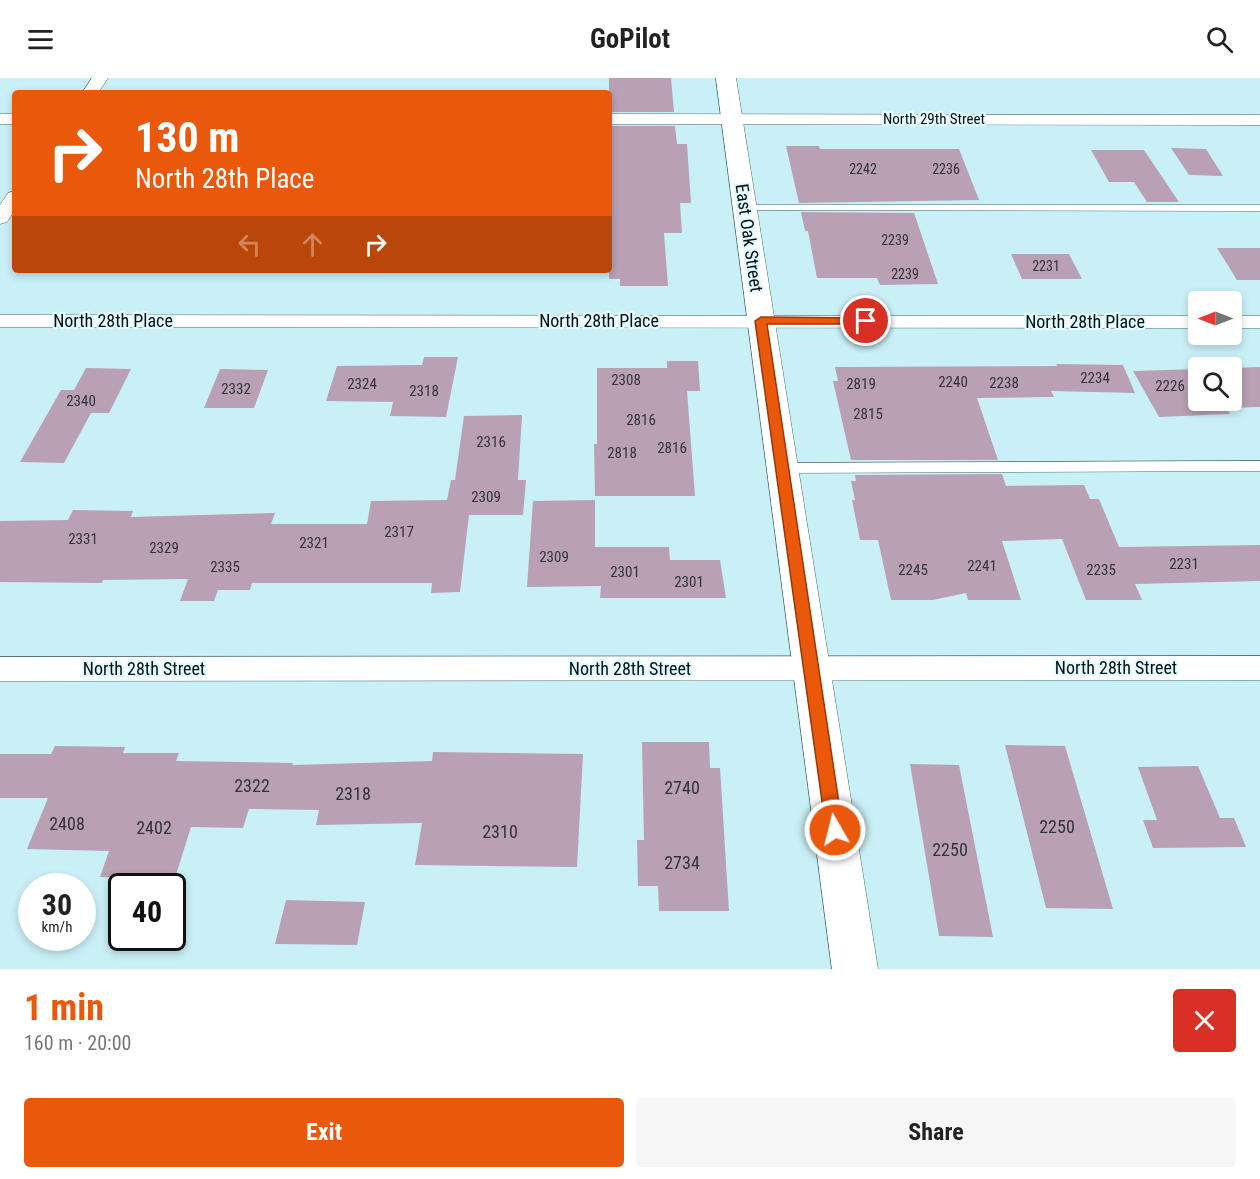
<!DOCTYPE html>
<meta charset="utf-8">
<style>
body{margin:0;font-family:"Roboto Condensed",sans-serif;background:#f6f6f6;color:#222;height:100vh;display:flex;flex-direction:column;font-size:22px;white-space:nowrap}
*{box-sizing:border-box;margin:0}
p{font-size:20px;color:#767676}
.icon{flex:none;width:33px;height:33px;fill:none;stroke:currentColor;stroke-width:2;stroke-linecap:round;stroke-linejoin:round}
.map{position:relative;height:891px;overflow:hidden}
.details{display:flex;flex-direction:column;background:#fff;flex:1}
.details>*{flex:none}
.guide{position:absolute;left:12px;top:12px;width:600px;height:183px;border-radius:6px;box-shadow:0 3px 9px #0003;background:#ea580c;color:#fff;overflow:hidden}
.needle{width:39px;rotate:270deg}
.tools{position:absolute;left:1188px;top:213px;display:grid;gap:12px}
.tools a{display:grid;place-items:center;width:54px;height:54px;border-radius:6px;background:#fff;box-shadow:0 3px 9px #0003;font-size:30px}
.speed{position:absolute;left:18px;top:795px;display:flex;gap:12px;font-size:30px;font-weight:700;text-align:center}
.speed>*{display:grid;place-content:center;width:78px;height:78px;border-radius:50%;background:#fff;box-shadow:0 3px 9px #0003;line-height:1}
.speed small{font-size:15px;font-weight:400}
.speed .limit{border:3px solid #111;border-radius:9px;background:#fff;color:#111}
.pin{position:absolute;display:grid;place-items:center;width:51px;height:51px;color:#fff;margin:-26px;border:3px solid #fff;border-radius:50%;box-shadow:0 2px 6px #0007}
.me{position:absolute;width:66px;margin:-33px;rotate:352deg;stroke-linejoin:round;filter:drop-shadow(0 0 4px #0008)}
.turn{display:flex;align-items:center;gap:21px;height:126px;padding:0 24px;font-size:27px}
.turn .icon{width:78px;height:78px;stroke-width:2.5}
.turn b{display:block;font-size:42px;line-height:51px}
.lanes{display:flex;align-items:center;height:57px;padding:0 24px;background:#0003;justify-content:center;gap:30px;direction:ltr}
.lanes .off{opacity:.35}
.round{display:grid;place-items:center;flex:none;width:63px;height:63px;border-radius:6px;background:#f6f6f6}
.summary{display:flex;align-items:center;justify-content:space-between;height:102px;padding:0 24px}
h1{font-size:36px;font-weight:700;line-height:45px;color:#ea580c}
.cta{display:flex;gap:12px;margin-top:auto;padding:12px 24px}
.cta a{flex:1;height:69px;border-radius:6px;background:#ea580c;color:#fff;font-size:24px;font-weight:700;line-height:69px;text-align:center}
.cta a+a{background:#f6f6f6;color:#222}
header{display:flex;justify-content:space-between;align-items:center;height:78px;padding:0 24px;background:#fff;font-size:27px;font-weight:700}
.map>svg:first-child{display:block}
</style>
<header><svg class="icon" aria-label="menu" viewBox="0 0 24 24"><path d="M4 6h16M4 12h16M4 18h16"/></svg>GoPilot<svg class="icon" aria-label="search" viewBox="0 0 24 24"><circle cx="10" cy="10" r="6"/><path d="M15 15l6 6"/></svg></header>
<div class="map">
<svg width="1260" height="891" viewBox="0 0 1260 891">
<rect width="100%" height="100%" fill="#caf0f7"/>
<path fill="#b9a0b4" d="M609,0H671L674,34H609Z
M609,48H675L677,66H687L691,125H680L682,155H664L668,208H620V201H609Z
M786,68H819L820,71H959L979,122L799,125Z
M1171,70L1206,71L1223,98L1189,97Z
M1091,72H1144L1179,124H1147L1134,104H1109Z
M801,134L914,135L938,206L880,207L877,200H817L808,153H805Z
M1217,170H1260V202H1237Z
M1011,176H1069L1082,201H1022Z
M424,279H458L446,339L390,338L393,324L326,323L337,288L422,287Z
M667,283H698L700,313H687L695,418H595L594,366H597V290H667Z
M1056,286L1123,287L1135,315L1051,313L1054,319L977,320L998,382H851L833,303H838L835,289L1057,288Z
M1260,289V329L1226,330L1230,336L1159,339L1133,293L1198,291V322H1232V290Z
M86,290L131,291L109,335H91L64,385L20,384L61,312H74Z
M220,291L268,292L254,330H204Z
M522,337L518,402H526L523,437H469L460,514L431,515L432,505H252L250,512H218L214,523H180L188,501L103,502L102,505L0,504V443L68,442L73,432L133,433L131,439L275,435L271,446H367L371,423L447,422L451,402H455L464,338Z
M1002,396L1006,408L1084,407L1090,421H1099L1119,469L1260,467V503L1135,506L1142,522H1086L1062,461L1002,463L1021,522H968L966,515L933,522H891L878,462H860L852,422H855L851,403H856L855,397Z
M595,422V469H669L670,482H720L726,520H600L601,508L527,509L533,423Z
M642,664H709L710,690H720L729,833H659L658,808H638L637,762H644Z
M1005,667L1065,668L1113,831L1046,830Z
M55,668L125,669L123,675H179L176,683L293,685L292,687L432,683L433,674L583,676L577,789L415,787L422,745L316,747L319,732L249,731L243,750L191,749L175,800L100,799L109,773L27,771L48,720H0V676H51Z
M910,686L959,687L993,859L939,858Z
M1198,688L1220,740H1234L1246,769L1153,770L1143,742H1157L1138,689Z
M286,822L365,824L357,867L275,866Z"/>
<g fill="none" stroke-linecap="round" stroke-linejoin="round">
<defs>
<path id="service" d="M745,127H1260V133L742,132V128Z
M1260,383V393L782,395L776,390L782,385Z"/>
<path id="minor" d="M92,0H108L98,15H82Z
M0,36H15V46H0Z
M609,36L1260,37V47L609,46Z
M15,113V132L7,144L0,146V127L8,115Z
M0,237L1198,238V250L0,249Z
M1232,238H1260V250H1232Z
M1260,578V602L0,603V579Z"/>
<path id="tertiary" d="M716,0H736L878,891H832Z"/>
</defs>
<use href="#service" stroke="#486a70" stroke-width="1"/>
<use href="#minor" stroke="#486a70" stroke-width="1"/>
<use href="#tertiary" stroke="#486a70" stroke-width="1"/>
<use href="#service" fill="#fff" fill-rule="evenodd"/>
<use href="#minor" fill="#fff" fill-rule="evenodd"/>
<use href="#tertiary" fill="#fff" fill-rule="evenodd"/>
</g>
<path fill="#ea580c" stroke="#983908" stroke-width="1.5" d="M761,239L866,240L871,243L866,246H767L843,752L841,758L835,760L829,758L826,752L755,243Z"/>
<g text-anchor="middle" stroke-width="4.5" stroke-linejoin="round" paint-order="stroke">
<g font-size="14" fill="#31343a">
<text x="863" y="96">2242</text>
<text x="946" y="96">2236</text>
<text x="895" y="167">2239</text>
<text x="1046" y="193">2231</text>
<text x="905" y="201">2239</text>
</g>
<g font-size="15" fill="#041012" stroke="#e3fafe">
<text x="934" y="46">North 29th Street</text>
</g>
<g font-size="15" fill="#31343a">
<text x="1095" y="305">2234</text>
<text x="626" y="307">2308</text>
<text x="953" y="309">2240</text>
<text x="1004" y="310">2238</text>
<text x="362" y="311">2324</text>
<text x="861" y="311">2819</text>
<text x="1170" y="313">2226</text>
<text x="236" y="316">2332</text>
<text x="424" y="318">2318</text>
<text x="81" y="328">2340</text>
<text x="868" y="341">2815</text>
<text x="641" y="347">2816</text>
<text x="491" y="369">2316</text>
<text x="672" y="375">2816</text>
<text x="622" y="380">2818</text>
<text x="486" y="424">2309</text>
<text x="399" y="459">2317</text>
<text x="83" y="466">2331</text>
<text x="314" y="470">2321</text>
<text x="164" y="475">2329</text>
<text x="554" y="484">2309</text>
<text x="1184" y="491">2231</text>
<text x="982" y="493">2241</text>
<text x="225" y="494">2335</text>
<text x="913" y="497">2245</text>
<text x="1101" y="497">2235</text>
<text x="625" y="499">2301</text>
<text x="689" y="509">2301</text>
</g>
<g font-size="18" fill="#041012" stroke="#e3fafe">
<text transform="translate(749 160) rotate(82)" y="6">East Oak Street</text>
<text x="113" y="249">North 28th Place</text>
<text x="599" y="249">North 28th Place</text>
<text x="1085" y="250">North 28th Place</text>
<text x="1116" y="596">North 28th Street</text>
<text x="144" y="597">North 28th Street</text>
<text x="630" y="597">North 28th Street</text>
</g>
<g font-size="18" fill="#31343a">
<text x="252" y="714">2322</text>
<text x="682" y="716">2740</text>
<text x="353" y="722">2318</text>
<text x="67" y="752">2408</text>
<text x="1057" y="755">2250</text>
<text x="154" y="756">2402</text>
<text x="500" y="760">2310</text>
<text x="950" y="778">2250</text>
<text x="682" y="791">2734</text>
</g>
</g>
</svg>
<div class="tools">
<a><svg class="needle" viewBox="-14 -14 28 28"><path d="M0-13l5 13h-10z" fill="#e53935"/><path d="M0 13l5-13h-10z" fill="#767676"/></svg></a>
<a><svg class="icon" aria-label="search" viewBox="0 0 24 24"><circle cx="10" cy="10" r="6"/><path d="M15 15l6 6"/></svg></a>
</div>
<div class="speed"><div>30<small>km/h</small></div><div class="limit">40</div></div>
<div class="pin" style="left:866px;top:243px;background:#d93025"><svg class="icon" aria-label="arrive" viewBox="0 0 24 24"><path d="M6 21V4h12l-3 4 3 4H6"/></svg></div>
<svg class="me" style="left:835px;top:752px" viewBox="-20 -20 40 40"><circle r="17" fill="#ea580c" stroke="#fff" stroke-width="3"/><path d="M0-11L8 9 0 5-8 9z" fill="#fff"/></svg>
<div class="guide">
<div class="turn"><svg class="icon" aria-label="right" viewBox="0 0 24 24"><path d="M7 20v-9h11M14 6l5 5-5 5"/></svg><div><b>130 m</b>North 28th Place</div></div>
<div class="lanes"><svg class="icon off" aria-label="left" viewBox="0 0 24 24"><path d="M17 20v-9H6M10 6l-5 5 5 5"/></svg><svg class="icon off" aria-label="ahead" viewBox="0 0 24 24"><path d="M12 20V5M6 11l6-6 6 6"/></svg><svg class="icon" aria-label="right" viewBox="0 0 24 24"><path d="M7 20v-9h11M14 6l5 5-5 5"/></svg></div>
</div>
</div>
<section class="details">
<div class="summary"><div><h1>1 min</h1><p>160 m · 20:00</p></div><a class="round" style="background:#d93025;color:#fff"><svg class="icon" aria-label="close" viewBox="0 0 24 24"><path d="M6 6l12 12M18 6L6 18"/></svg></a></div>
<div class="cta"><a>Exit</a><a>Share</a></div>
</section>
